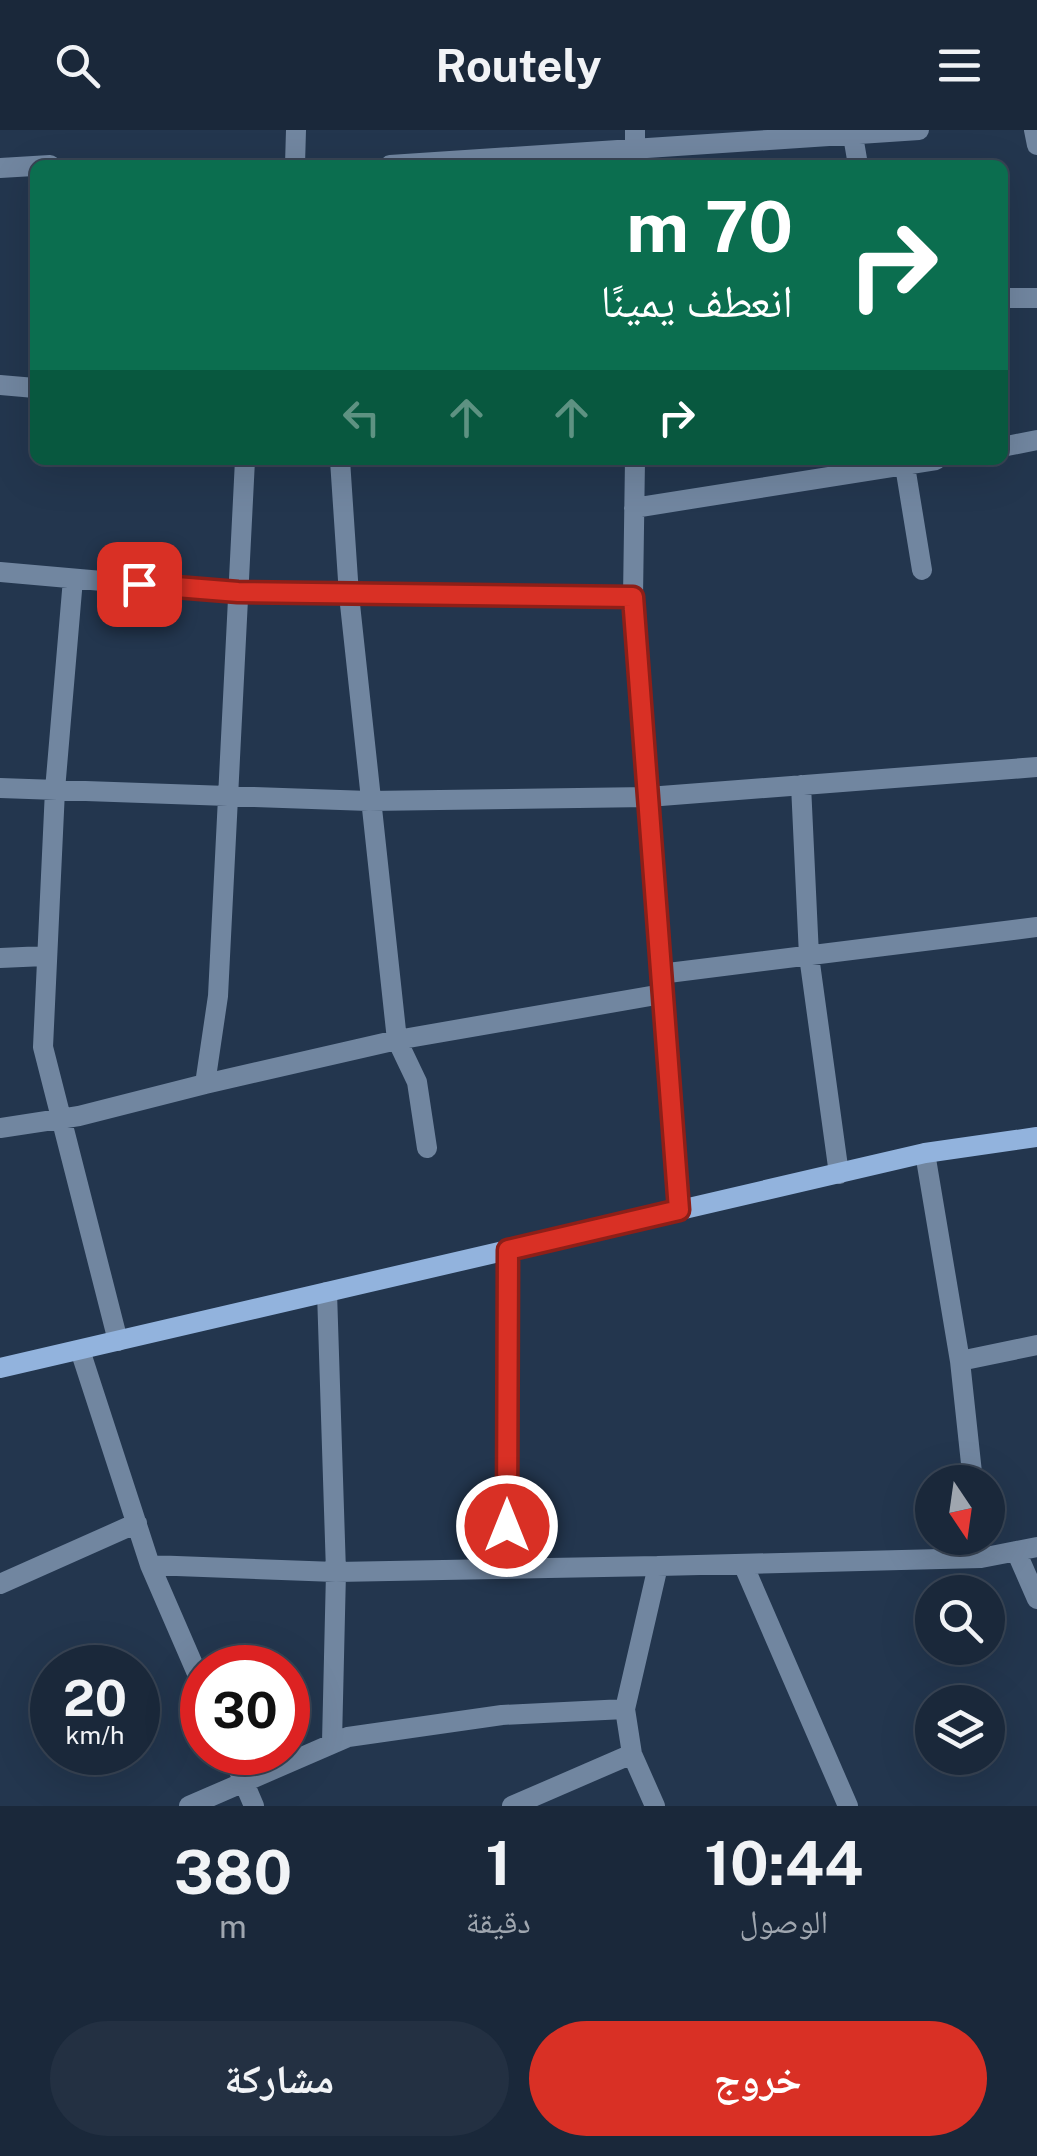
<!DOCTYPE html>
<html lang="ar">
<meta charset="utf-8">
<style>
body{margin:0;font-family:"Public Sans","Noto Naskh Arabic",sans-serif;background:#233042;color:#f1f3f6;direction:rtl;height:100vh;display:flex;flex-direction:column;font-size:38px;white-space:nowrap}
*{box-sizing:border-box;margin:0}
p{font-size:32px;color:#9fa6af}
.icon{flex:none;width:55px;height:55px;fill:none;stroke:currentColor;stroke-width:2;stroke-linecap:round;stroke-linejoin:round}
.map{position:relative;height:1676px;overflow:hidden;direction:ltr}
.sheet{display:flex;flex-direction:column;background:#1a283a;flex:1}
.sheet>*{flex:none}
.hud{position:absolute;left:30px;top:30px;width:978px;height:305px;border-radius:15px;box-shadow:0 10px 40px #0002,0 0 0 2px #384454;direction:rtl;background:#0b6e4f;color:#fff;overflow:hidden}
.needle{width:65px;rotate:167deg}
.tools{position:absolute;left:915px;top:1335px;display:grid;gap:20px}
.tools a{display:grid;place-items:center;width:90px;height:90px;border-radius:50%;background:#1a283a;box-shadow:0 10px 40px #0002,0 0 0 2px #384454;font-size:50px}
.speed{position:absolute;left:30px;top:1515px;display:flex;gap:20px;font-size:50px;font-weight:700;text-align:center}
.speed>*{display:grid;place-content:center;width:130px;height:130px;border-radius:50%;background:#1a283a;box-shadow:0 10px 40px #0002,0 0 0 2px #384454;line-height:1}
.speed small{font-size:25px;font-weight:400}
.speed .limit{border:15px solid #d22;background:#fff;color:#111}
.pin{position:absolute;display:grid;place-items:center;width:85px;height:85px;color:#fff;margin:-42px;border-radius:20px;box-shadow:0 5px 15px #0006}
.me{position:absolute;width:110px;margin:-55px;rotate:0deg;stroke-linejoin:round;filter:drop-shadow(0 0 8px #0008)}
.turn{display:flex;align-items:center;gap:35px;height:210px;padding:0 50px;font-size:45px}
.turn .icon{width:130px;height:130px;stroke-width:2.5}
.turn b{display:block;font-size:70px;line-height:85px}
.lanes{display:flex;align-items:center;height:95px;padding:0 50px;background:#0003;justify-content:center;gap:50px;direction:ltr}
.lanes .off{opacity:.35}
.eta{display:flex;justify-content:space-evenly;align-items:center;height:170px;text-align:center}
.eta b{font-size:60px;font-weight:700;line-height:70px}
.button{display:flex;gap:20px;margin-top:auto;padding:20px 50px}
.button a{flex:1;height:115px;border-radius:60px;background:#d93025;color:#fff;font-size:40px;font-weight:700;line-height:115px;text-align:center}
.button a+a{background:#233042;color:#f1f3f6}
header{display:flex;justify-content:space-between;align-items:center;height:130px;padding:0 50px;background:#1a283a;font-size:45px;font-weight:700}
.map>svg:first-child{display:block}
</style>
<header><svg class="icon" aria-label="menu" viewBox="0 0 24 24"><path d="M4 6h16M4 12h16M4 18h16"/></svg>Routely<svg class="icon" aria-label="search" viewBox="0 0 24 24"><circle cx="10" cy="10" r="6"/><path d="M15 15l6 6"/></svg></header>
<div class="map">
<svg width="1037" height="1676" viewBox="0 0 1037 1676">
<rect width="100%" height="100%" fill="#23364e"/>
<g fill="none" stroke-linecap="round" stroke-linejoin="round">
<path stroke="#7186a0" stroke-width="20" d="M635,0V35
M852,0L858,35
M1034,0L1037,15
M295,35L296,0
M390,35L919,0
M0,38L50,35
M1002,168H1037
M0,255L35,258
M1002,317L1037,310
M340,330L349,465L397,910L417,952L427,1018
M635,330L633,467L679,1081
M904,330L922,440
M634,378L936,330
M0,442L238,463L633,467
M73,449L55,660L43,917L118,1211
M801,655L809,826L839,1044
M0,658L369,671L648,667L1037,637
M0,828L45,826
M660,844L1037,797
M205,954L397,910L662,864
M0,998L79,986L205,954L218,866L245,330
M925,1023L960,1231L973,1352
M327,1162L336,1442L332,1612
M80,1220L150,1435L202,1555
M960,1231L1037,1215
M1016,1421L1037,1469
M743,1434L848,1676
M150,1435L336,1442L658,1436
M507,1436L508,1121
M0,1454L137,1393
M231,1622L254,1676
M189,1676L348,1607L502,1585L625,1579
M512,1676L632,1624
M655,1676L632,1624L625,1579L658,1436L981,1428L1037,1417"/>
<path stroke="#92b3dd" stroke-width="20" d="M0,1238L925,1023L1037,1007"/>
</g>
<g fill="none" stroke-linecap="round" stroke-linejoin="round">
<defs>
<path id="route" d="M139,454L238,462L633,467L679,1080L508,1120L507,1396"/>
</defs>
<use href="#route" stroke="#8d1f18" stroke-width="25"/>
<use href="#route" stroke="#d93025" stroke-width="18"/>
</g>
</svg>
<div class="tools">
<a><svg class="needle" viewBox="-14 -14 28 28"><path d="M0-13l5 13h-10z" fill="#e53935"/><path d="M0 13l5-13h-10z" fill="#9fa6af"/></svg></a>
<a><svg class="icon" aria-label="search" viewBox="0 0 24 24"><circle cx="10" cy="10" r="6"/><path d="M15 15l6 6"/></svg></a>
<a><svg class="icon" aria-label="layers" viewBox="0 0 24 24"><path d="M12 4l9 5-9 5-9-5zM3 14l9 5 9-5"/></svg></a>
</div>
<div class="speed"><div>20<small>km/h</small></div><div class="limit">30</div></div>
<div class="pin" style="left:139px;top:454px;background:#d93025"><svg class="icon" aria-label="arrive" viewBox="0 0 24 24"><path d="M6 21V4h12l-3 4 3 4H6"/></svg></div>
<svg class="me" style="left:507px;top:1396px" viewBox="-20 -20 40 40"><circle r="17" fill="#d93025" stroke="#fff" stroke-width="3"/><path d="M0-11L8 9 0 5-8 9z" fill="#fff"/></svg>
<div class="hud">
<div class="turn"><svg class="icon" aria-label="right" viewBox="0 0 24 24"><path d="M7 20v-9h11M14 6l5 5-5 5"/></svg><div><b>70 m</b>انعطف يمينًا</div></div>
<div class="lanes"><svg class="icon off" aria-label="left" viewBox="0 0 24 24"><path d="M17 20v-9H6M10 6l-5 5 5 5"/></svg><svg class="icon off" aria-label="ahead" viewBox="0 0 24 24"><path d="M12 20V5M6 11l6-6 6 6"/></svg><svg class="icon off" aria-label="ahead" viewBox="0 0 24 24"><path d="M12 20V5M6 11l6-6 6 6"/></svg><svg class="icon" aria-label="right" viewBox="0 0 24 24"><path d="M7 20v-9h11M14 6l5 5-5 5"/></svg></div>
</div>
</div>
<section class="sheet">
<div class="eta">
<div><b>10:44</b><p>الوصول</p></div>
<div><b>1</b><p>دقيقة</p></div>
<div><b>380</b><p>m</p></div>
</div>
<div class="button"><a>خروج</a><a>مشاركة</a></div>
</section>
